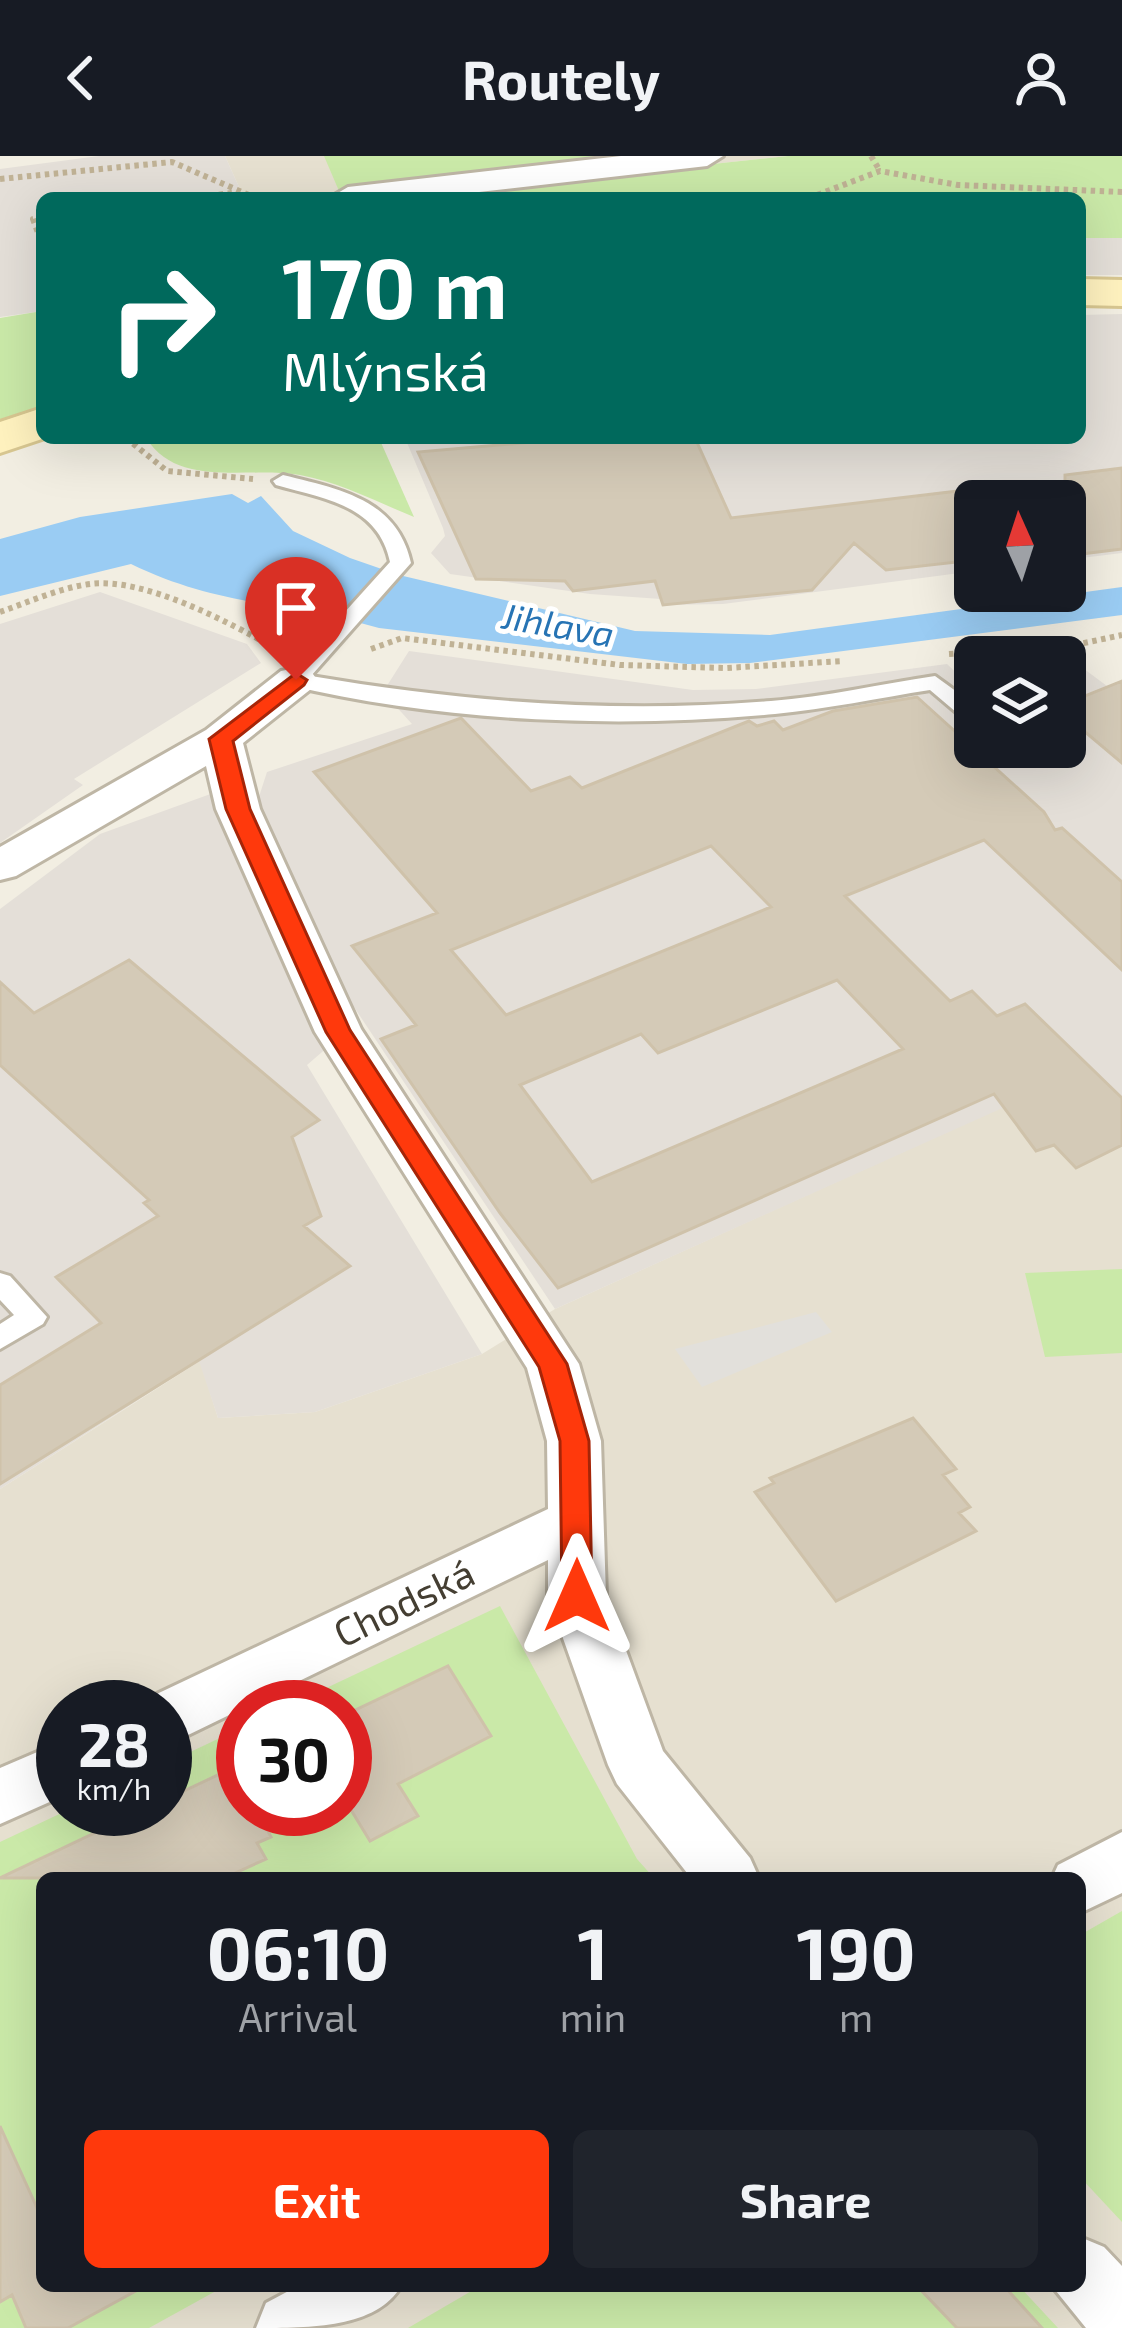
<!DOCTYPE html>
<meta charset="utf-8">
<style>
body{margin:0;font-family:"Exo 2",sans-serif;background:#20242c;color:#f1f3f6;height:100vh;display:flex;flex-direction:column;font-size:45px;white-space:nowrap}
*{box-sizing:border-box;margin:0}
p{font-size:39px;color:#9ea1a6}
.icon{flex:none;width:66px;height:66px;fill:none;stroke:currentColor;stroke-width:2;stroke-linecap:round;stroke-linejoin:round}
.map{position:relative;flex:1;overflow:hidden}
.details{position:absolute;left:36px;top:1716px;width:1050px;height:420px;display:flex;flex-direction:column;background:#171b24;border-radius:18px;box-shadow:0 12px 48px #0002}
.details>*{flex:none}
.guide{position:absolute;left:36px;top:36px;width:1050px;height:252px;border-radius:18px;box-shadow:0 12px 48px #0002;background:#00695c;color:#fff;overflow:hidden}
.needle{width:78px;rotate:357deg}
.tools{position:absolute;left:954px;top:324px;display:grid;gap:24px}
.tools a{display:grid;place-items:center;width:132px;height:132px;border-radius:18px;background:#171b24;box-shadow:0 12px 48px #0002;font-size:60px}
.speed{position:absolute;left:36px;top:1524px;display:flex;gap:24px;font-size:60px;font-weight:700;text-align:center}
.speed>*{display:grid;place-content:center;width:156px;height:156px;border-radius:50%;background:#171b24;box-shadow:0 12px 48px #0002;line-height:1}
.speed small{font-size:30px;font-weight:400}
.speed .limit{border:18px solid #d22;background:#fff;color:#111}
.pin{position:absolute;display:grid;place-items:center;width:102px;height:102px;color:#fff;margin:-123px -51px;border-radius:50% 50% 50% 0;rotate:-45deg;box-shadow:0 0 12px #0007}
.pin .icon{rotate:45deg}
.me{position:absolute;width:132px;margin:-66px;rotate:0deg;stroke-linejoin:round;filter:drop-shadow(0 0 9px #0008)}
.turn{display:flex;align-items:center;gap:42px;height:252px;padding:0 48px;font-size:54px}
.turn .icon{width:156px;height:156px;stroke-width:2.5}
.turn b{display:block;font-size:84px;line-height:102px}
.eta{display:flex;justify-content:space-evenly;align-items:center;height:204px;text-align:center}
.eta b{font-size:72px;font-weight:700;line-height:84px}
.primary-button{display:flex;gap:24px;margin-top:auto;padding:24px 48px}
.primary-button a{flex:1;height:138px;border-radius:18px;background:#ff390c;color:#fff;font-size:48px;font-weight:700;line-height:138px;text-align:center}
.primary-button a+a{background:#20242c;color:#f1f3f6}
header{display:flex;justify-content:space-between;align-items:center;height:156px;padding:0 48px;background:#171b24;font-size:54px;font-weight:700}
.map>svg:first-child{display:block}
</style>
<header><svg class="icon" aria-label="back" viewBox="0 0 24 24"><path d="M15 5l-7 7 7 7"/></svg>Routely<svg class="icon" aria-label="person" viewBox="0 0 24 24"><circle cx="12" cy="8" r="4"/><path d="M4 21q1-7 8-7t8 7"/></svg></header>
<div class="map">
<svg width="1122" height="2172" viewBox="0 0 1122 2172">
<rect width="100%" height="100%" fill="#f2eee2"/>
<path fill="#e6e0d0" fill-rule="evenodd" d="M225,0H788L396,42H244Z
M1020,943L1054,989H1122V2172H0V1333L200,1205L218,1262L315,1256L482,1198L555,1153ZM63,1551H165V1653H63ZM243,1551H345V1653H243ZM42,1722H1080V2130H42Z"/>
<path fill="#e4dfd8" d="M99,0H225L244,42H42V155L0,161V13Z
M1080,82H1122V119H1080Z
M1122,158V397L1065,404V345H975V415L723,448L663,449L661,443L590,438L450,418L431,397L445,380L443,372L405,282H1080V159Z
M100,436L247,488L261,507L74,623L83,629L0,687V468Z
M409,495L693,534L756,533L947,508L969,529L975,527V591H1065V508L1076,507L1107,530L1117,528L1122,532V990L1076,1012L1054,989L1036,995L1021,975L1041,966L1020,944L555,1153L334,821L255,653L267,616L412,568L383,536Z
M216,636L329,890L307,909L482,1198L315,1256L218,1262L199,1205L0,1333V753L100,678Z"/>
<path fill="#cae9a8" d="M324,0H605L339,35Z
M788,0H1122V82H1080V42H396Z
M42,155V251L0,266V162Z
M146,282H379L414,361C377,346 339,326 300,319C246,310 179,333 146,282Z
M1122,1113V1197L1045,1201L1025,1117Z
M500,1450L637,1703L654,1722H42V2130H225L149,2172H0V1686L70,1653H165V1608L243,1571V1653H345V1551H286Z
M1122,1755V2066L1080,2021V1779Z
M480,2130H1019L1058,2172H408Z"/>
<path fill="#e2e0db" d="M816,1156L832,1176L702,1231L675,1193Z"/>
<path fill="#9accf3" d="M232,338L248,347L261,340L293,375L350,402L399,419L635,475L770,479L1122,431V459L750,507L687,508L379,472C289,446 219,451 131,408L0,440V383L80,361Z"/>
<path fill="#d4cab7" stroke="#cfc2aa" stroke-width="3" fill-rule="evenodd" d="M578,282H695L731,362L975,333V404L886,414L854,387L812,434L663,449L655,425L573,435L565,425L476,423L418,296Z
M1122,312V393L1065,400V319Z
M1122,525V607L1065,559V548Z
M917,541L1044,656L1055,674L1062,672L1122,726V814L984,684L845,740L950,845L972,835L997,860L1025,848L1122,942V989L1076,1012L1054,989L1036,995L994,938L558,1132L500,1057L381,883L416,869L352,790L437,757L314,616L461,562L531,635L570,621L582,632L749,565L757,570L774,565L783,574L833,555ZM711,690L771,751L506,859L451,794ZM837,824L903,893L592,1026L520,929L641,878L658,897Z
M129,804L319,964L292,981L321,1060L304,1070L350,1110L0,1328V1229L101,1167L56,1121L158,1060L144,1047L149,1044L0,909V826L34,857Z
M913,1262L956,1313L943,1319L970,1351L959,1357L976,1375L836,1445L755,1336L774,1327L770,1322Z
M448,1510L491,1580L398,1628L418,1660L370,1685L345,1644V1559Z
M222,1617L234,1639L243,1635V1653H257L271,1681L257,1687L266,1703L224,1722H0L145,1653H165V1644Z
M0,1970L42,2063V2130H145L68,2172H26L12,2139L0,2146Z
M917,2130H1004L1042,2172H957Z"/>
<g fill="none" stroke-linecap="round" stroke-linejoin="round">
<defs>
<path id="lane" d="M283,319C339,333 397,343 411,407L311,520C463,546 617,558 771,545C826,541 880,528 935,520L975,549V563L963,562L930,534C879,542 827,553 775,558C617,573 443,566 288,529V519L390,406C378,349 325,343 276,329L273,325Z
M0,1117L10,1120L47,1161L43,1168L0,1193V1168L14,1159L0,1144Z"/>
<path id="street" d="M621,0H723L707,10L426,42L331,41L348,31Z
M296,512L311,515L317,524L311,533L243,587L260,653L361,873L579,1208L601,1285L606,1440L663,1595L750,1702L759,1722H691L617,1628L608,1609L548,1440V1404L186,1580L165,1587V1551H141L144,1544L548,1353L547,1285L527,1212L315,876L216,653L206,610L16,720L0,724V691L206,574L281,515Z
M63,1585V1640L0,1668V1612Z
M1122,1676V1737L1080,1757V1722H1052L1058,1709Z
M1080,2081L1104,2091L1122,2110V2172H1086L1052,2130H1080Z
M298,2130H401C377,2172 310,2172 256,2172L266,2147Z"/>
<path id="secondary" d="M1080,123L1122,124V150L1080,149Z
M42,252L45,282L0,297V266Z"/>
</defs>
<use href="#lane" stroke="#beb6a5" stroke-width="6"/>
<use href="#street" stroke="#beb6a5" stroke-width="6"/>
<use href="#secondary" stroke="#d8c791" stroke-width="6"/>
<path stroke="#c0b295" stroke-width="6" stroke-dasharray="4.5 4.5" stroke-linecap="butt" d="M871,0L880,15
M0,23L172,6L256,42
M192,42L232,37
M809,42L880,15L958,29L1122,36
M42,61L33,63L42,88
M126,282L167,315L253,323
M0,456C29,446 59,432 90,428C144,421 228,466 275,492
M371,493L402,482L620,509L726,512L844,505
M949,498L1070,490L1122,479"/>
<use href="#lane" fill="#fff" fill-rule="evenodd"/>
<use href="#street" fill="#fff" fill-rule="evenodd"/>
<use href="#secondary" fill="#fff2bf" fill-rule="evenodd"/>
</g>
<path fill="#ff390c" stroke="#a62508" stroke-width="3" d="M296,517L307,524L304,529L233,585L250,653L350,874L567,1208L589,1285L592,1440L588,1449L577,1453L566,1449L562,1440L560,1285L539,1211L326,876L226,653L209,583Z"/>
<g text-anchor="middle" stroke-width="10" stroke-linejoin="round" paint-order="stroke">
<g font-size="36" font-style="italic" fill="#2774b4" stroke="#fff">
<text transform="translate(558 469) rotate(10)" y="13">Jihlava</text>
</g>
<g font-size="39" fill="#443e32" stroke="#fff">
<text transform="translate(404 1447) rotate(-26)" y="14">Chodská</text>
</g>
</g>
</svg>
<div class="tools">
<a><svg class="needle" viewBox="-14 -14 28 28"><path d="M0-13l5 13h-10z" fill="#e53935"/><path d="M0 13l5-13h-10z" fill="#9ea1a6"/></svg></a>
<a><svg class="icon" aria-label="layers" viewBox="0 0 24 24"><path d="M12 4l9 5-9 5-9-5zM3 14l9 5 9-5"/></svg></a>
</div>
<div class="speed"><div>28<small>km/h</small></div><div class="limit">30</div></div>
<div class="pin" style="left:296px;top:524px;background:#d93025"><svg class="icon" aria-label="arrive" viewBox="0 0 24 24"><path d="M6 21V4h12l-3 4 3 4H6"/></svg></div>
<svg class="me" style="left:577px;top:1440px" viewBox="-20 -20 40 40"><path d="M0-17L14 15 0 8-14 15z" fill="#ff390c" stroke="#fff" stroke-width="4"/></svg>
<div class="guide">
<div class="turn"><svg class="icon" aria-label="right" viewBox="0 0 24 24"><path d="M7 20v-9h11M14 6l5 5-5 5"/></svg><div><b>170 m</b>Mlýnská</div></div>
</div>
<section class="details">
<div class="eta">
<div><b>06:10</b><p>Arrival</p></div>
<div><b>1</b><p>min</p></div>
<div><b>190</b><p>m</p></div>
</div>
<div class="primary-button"><a>Exit</a><a>Share</a></div>
</section>
</div>
